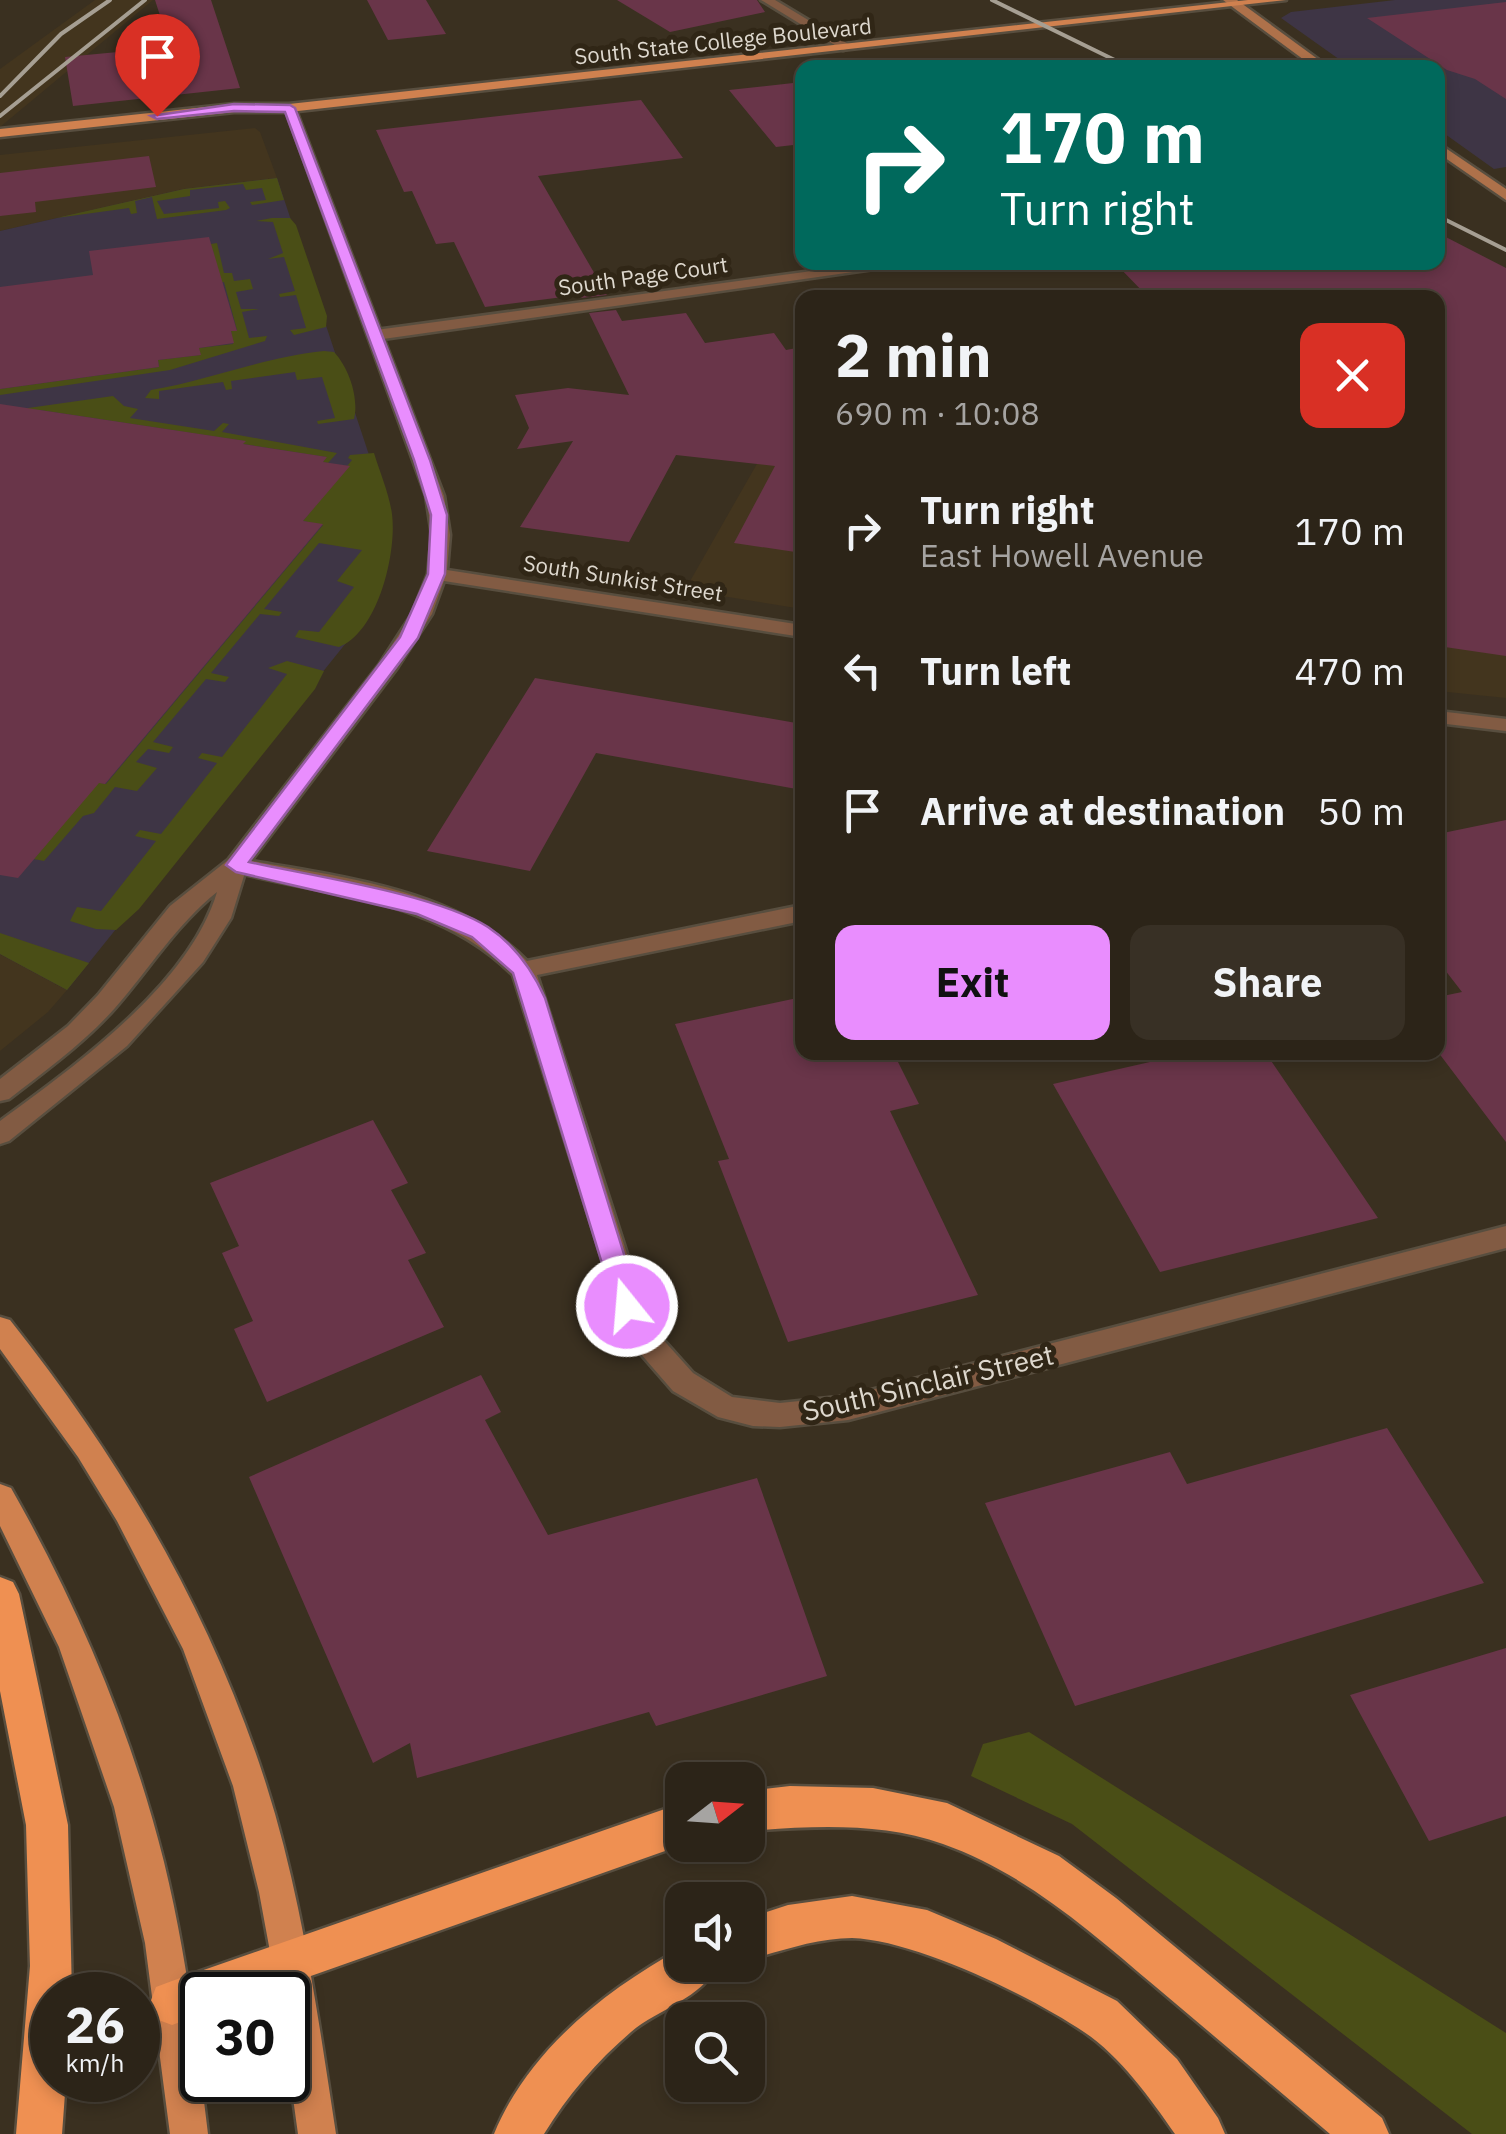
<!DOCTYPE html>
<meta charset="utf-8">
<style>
body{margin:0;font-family:"IBM Plex Sans",sans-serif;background:#383025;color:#f1f3f6;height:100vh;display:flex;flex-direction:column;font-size:38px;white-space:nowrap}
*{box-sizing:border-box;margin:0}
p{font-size:32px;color:#a6a4a2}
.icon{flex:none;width:55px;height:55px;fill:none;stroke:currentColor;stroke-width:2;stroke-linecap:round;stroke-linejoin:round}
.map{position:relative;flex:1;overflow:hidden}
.drawer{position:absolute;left:795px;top:290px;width:650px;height:770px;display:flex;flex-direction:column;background:#2c2418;border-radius:20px;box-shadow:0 5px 15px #0003,0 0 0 2px #484137}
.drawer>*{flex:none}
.hud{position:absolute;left:795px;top:60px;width:650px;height:210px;border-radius:20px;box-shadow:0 5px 15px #0003,0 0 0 2px #484137;background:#00695c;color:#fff;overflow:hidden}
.needle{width:65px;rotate:73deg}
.controls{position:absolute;left:665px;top:1762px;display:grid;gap:20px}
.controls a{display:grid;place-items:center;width:100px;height:100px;border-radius:20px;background:#2c2418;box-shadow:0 5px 15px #0003,0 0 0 2px #484137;font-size:50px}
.speed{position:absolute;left:30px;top:1972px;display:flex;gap:20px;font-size:50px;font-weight:700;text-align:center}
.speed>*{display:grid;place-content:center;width:130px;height:130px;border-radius:50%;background:#2c2418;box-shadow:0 5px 15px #0003,0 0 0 2px #484137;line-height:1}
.speed small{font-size:25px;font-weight:400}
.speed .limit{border:5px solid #111;border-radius:15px;background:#fff;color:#111}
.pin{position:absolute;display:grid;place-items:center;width:85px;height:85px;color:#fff;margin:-102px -42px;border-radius:50% 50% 50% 0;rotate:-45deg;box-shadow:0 0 10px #0007}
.pin .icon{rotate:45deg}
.me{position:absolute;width:110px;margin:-55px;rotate:343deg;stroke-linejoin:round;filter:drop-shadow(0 0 8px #0008)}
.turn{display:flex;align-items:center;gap:35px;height:210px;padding:0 40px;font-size:45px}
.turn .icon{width:130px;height:130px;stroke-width:2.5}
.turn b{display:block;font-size:70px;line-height:85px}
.round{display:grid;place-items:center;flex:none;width:105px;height:105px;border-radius:20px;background:#383025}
.summary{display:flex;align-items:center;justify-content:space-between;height:170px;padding:0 40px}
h1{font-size:60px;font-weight:700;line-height:75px}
.button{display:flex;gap:20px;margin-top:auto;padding:20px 40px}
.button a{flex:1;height:115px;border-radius:20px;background:#e98dfe;color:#111;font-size:40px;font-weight:700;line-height:115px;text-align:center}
.button a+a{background:#383025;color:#f1f3f6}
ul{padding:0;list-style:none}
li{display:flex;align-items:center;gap:30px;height:140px;padding:0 40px}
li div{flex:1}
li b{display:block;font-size:38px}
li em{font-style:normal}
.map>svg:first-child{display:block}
</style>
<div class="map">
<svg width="1506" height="2134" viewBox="0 0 1506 2134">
<rect width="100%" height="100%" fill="#3a3020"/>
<path fill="#43351e" d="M95,0H153L0,127V69Z
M255,128L260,132L277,178L184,189L0,231V155Z
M791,404L802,405V609L685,590Z
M1438,476L1506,484V698L1438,691Z
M0,954L67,990L48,1012L0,1051Z"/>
<path fill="#3e3545" d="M1395,0H1506V167L1494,169L1438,129V68L1350,67L1281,18L1291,12Z
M277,178L382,494L350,638L67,990L0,954V231L184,189Z"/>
<path fill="#4a4e16" d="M277,178L284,200L252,205L250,202L266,200L262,188L246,190L243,184L190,190V196L157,201L164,214L219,208L218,202L225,201L230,208L226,210L157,219L152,197L135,201L137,213L131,214L129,208L56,218L184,189Z
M272,218H290L296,225L327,316L326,327L294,335L290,330L306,328L296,295L280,297L279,294L295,291L284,257L268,259L283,253L273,222L256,221Z
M217,243L224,273H232L234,281L250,279L253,289L236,292L241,309H259L242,312L249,338L267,336L265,341L170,370L0,395V389L159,367L158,360L200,355L199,348L233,344L231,331L237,330L224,282L218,283L213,250H209L211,244Z
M324,351L334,352C350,369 359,400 354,419L318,424L317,421L335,418L322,377L297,380L295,372L231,381L232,389L226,390L223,382L159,391V399L145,398L151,390C210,380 264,357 324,351Z
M113,396L124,406L138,409L130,418L214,431L223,423L229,424L222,432L337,453L328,463L323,462L326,457L243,444L244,441L40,410L0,416V412Z
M374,453C380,473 389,493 392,514C397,553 378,632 339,647L295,637L299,630L319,632L354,587L337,581L362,550L319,543L264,609L282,612L279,616L260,614L211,673L229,677L225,682L206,679L153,742L173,747L169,753L148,749L136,762L157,768L137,791L115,787L94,813L83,816L44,861L34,859L95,782L106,784L323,525L303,521L352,460L348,458L350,455Z
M287,661L324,671L315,689L139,909L116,930L96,929L70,921L77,907L101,911L156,841L135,836L140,830L161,834L217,763L198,758L202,753L222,757L287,674L268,668Z
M0,933L89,963L67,990L0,954Z
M1029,1732L1506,2033V2134H1472L1072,1824L971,1776L983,1744Z"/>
<path fill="#693549" d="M155,0H211L240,88L73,106L65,57L139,50L135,31L164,28Z
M367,0H426L446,34L388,40Z
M617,0H757L765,12L670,32Z
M1506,2V99L1475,79L1447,70L1367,18Z
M802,82V144L776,147L729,90Z
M641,100L683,158L538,176L607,295L581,298L579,295L485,307L454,242L436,244L412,191L404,192L376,130Z
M149,156L156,187L35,202L36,212L0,216V173Z
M1438,233L1506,268V656L1438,646V298H1149L1114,262H1438Z
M209,237L237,331H231L234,343L199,348L201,355L158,360L159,367L0,389V287L93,275L89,251Z
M616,310L622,321L686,313L705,343L774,333L786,350L802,347V553L734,543L775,466L676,455L629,542L520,527L573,441L517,449L529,428L515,395L568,388L629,395L589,313Z
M0,404L246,441L243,444L327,457L323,462L350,466L303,521L323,524L105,784L99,783L18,878L0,875Z
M535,678L802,724V790L596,753L530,871L427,851Z
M1506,820V1142L1438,1052V997L1462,992L1438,961V834Z
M802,997V1052H893L919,1104L890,1111L978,1295L788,1342L718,1161L729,1159L675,1024Z
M1194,1052H1265L1378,1218L1160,1272L1053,1084Z
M373,1120L408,1183L391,1190L426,1253L408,1260L444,1327L267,1402L234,1329L253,1321L222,1253L239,1246L210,1183Z
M481,1375L501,1412L485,1420L548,1535L757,1478L827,1676L656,1726L649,1712L417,1778L410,1743L373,1763L249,1477Z
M1387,1428L1484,1583L1075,1706L985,1503L1170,1452L1187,1484Z
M1506,1648V1816L1429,1841L1350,1695Z"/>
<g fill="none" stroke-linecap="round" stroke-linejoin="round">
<defs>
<path id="minor" d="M761,0H775L853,47L843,50Z
M879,262H923L376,340L368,335L376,330Z
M236,858C335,877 453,886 527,961L802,905V921L537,975L650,1325L693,1373L732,1397L780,1403L848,1396L1506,1226V1248L848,1420L780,1427L753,1426L718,1417L673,1391L627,1338L513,975C436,897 328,897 228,870L225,865Z"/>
<path id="tertiary" d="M284,105L295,108L444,496L450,535L447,570L802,625V637L444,581L432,614L397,668L247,866L231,918L203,962L127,1046L9,1141L0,1144V1121C75,1066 190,984 217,892C176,925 150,968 115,1008C84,1043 46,1070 9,1099L0,1101V1079L68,1026L98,995L170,906L228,860L379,665L412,614L428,574L432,535L426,496Z
M1438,711L1506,719V731L1438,723Z"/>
<path id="secondary" d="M1223,0H1237L1330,68H1315Z
M1438,143L1506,189V200L1438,153Z"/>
<path id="primary" d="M1248,0H1286L289,112H234L0,137V129L234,104H289Z
M0,1317L10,1320C121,1460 211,1612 266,1784C302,1897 318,2017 336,2134H298L288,2062V1995H278L259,1892L233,1786L183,1649L117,1521L78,1457L0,1349Z
M0,1484L11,1488C78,1606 131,1730 164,1862C186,1952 197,2043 208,2134H170L145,1943L114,1807L59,1647L0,1526Z"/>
<path id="motorway" d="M0,1577L13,1582L19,1594L68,1825L72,1995H52V2080H66L62,2134H16L30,1966L26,1825L0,1691Z
M790,1786L873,1788L947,1803L1059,1856L1116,1898L1382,2118L1389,2134H1330C1272,2085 1214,2036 1156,1987C1091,1932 1025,1873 943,1844C881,1822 812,1826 748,1831V1791Z
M682,1803V1845L257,1995H202V2014L172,2025L156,2019L150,2003L156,1987L172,1981Z
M852,1896L927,1910L996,1939L1117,2001L1177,2059L1218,2118L1225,2134H1175C1150,2098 1121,2057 1084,2032C1031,1996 915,1940 852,1938C817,1938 781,1951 748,1960V1918L788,1905Z
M682,1948V1965H717C703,1998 658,2009 631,2032C596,2062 568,2095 544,2134H494C528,2051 605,1990 682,1948Z"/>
</defs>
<use href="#minor" stroke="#584e3f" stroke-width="5"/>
<use href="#tertiary" stroke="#584e3f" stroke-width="5"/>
<use href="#secondary" stroke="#584e3f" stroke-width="5"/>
<use href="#primary" stroke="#584e3f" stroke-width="5"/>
<use href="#motorway" stroke="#584e3f" stroke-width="5"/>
<use href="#minor" fill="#825b43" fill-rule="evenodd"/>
<use href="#tertiary" fill="#825b43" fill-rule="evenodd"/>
<use href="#secondary" fill="#ae714a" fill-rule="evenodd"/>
<use href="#primary" fill="#d0814f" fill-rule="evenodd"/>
<use href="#motorway" fill="#ef9052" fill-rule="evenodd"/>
<path stroke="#a69f93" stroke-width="4" d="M992,0L1131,68
M0,96L61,34L110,0
M0,116L145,0
M1438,216L1506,250"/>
</g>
<path fill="#e98dfe" stroke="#975ca5" stroke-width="2.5" d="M234,104L290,105L295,108L430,460L447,515L445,574L418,638L249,862C312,876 436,894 488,927C515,945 532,969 545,998L640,1306L636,1314L627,1317L618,1314L615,1306L513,973L472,937L417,914L236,872L226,865L400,637L428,574L431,515L414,460L285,112L234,111L157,119L151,116Z"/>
<g text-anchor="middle" stroke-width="10" stroke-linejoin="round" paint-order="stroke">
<g font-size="22" fill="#ded8ce" stroke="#302616">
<text transform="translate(723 41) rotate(-6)" y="8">South State College Boulevard</text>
<text transform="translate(643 276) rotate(-8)" y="8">South Page Court</text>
<text transform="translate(623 578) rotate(9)" y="8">South Sunkist Street</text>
</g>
<g font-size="28" fill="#ded8ce" stroke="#302616">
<text transform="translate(928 1383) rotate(-13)" y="10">South Sinclair Street</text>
</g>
</g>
</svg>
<div class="controls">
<a><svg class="needle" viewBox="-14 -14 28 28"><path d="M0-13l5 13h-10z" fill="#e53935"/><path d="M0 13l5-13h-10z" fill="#a6a4a2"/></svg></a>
<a><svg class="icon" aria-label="sound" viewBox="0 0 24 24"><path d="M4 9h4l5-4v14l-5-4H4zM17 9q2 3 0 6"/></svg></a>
<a><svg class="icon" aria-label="search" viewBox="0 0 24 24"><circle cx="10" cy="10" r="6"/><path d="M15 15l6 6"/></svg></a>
</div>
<div class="speed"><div>26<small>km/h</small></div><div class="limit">30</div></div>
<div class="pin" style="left:157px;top:116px;background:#d93025"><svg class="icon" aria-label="arrive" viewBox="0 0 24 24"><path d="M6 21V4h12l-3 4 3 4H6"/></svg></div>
<svg class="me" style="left:627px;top:1306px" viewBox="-20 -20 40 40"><circle r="17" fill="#e98dfe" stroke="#fff" stroke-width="3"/><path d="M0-11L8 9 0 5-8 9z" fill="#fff"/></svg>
<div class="hud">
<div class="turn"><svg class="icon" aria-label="right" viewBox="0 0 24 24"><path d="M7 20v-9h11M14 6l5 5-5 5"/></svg><div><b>170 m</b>Turn right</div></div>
</div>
<section class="drawer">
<div class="summary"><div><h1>2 min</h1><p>690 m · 10:08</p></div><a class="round" style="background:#d93025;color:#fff"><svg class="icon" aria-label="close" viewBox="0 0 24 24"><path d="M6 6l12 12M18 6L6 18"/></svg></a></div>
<ul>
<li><svg class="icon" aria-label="right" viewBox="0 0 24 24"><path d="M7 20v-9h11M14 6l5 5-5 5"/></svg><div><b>Turn right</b><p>East Howell Avenue</p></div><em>170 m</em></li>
<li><svg class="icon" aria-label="left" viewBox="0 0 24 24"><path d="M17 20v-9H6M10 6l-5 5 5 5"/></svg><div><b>Turn left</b></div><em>470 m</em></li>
<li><svg class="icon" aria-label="arrive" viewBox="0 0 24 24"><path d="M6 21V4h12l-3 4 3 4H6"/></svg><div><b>Arrive at destination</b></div><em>50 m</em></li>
</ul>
<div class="button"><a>Exit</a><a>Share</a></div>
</section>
</div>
